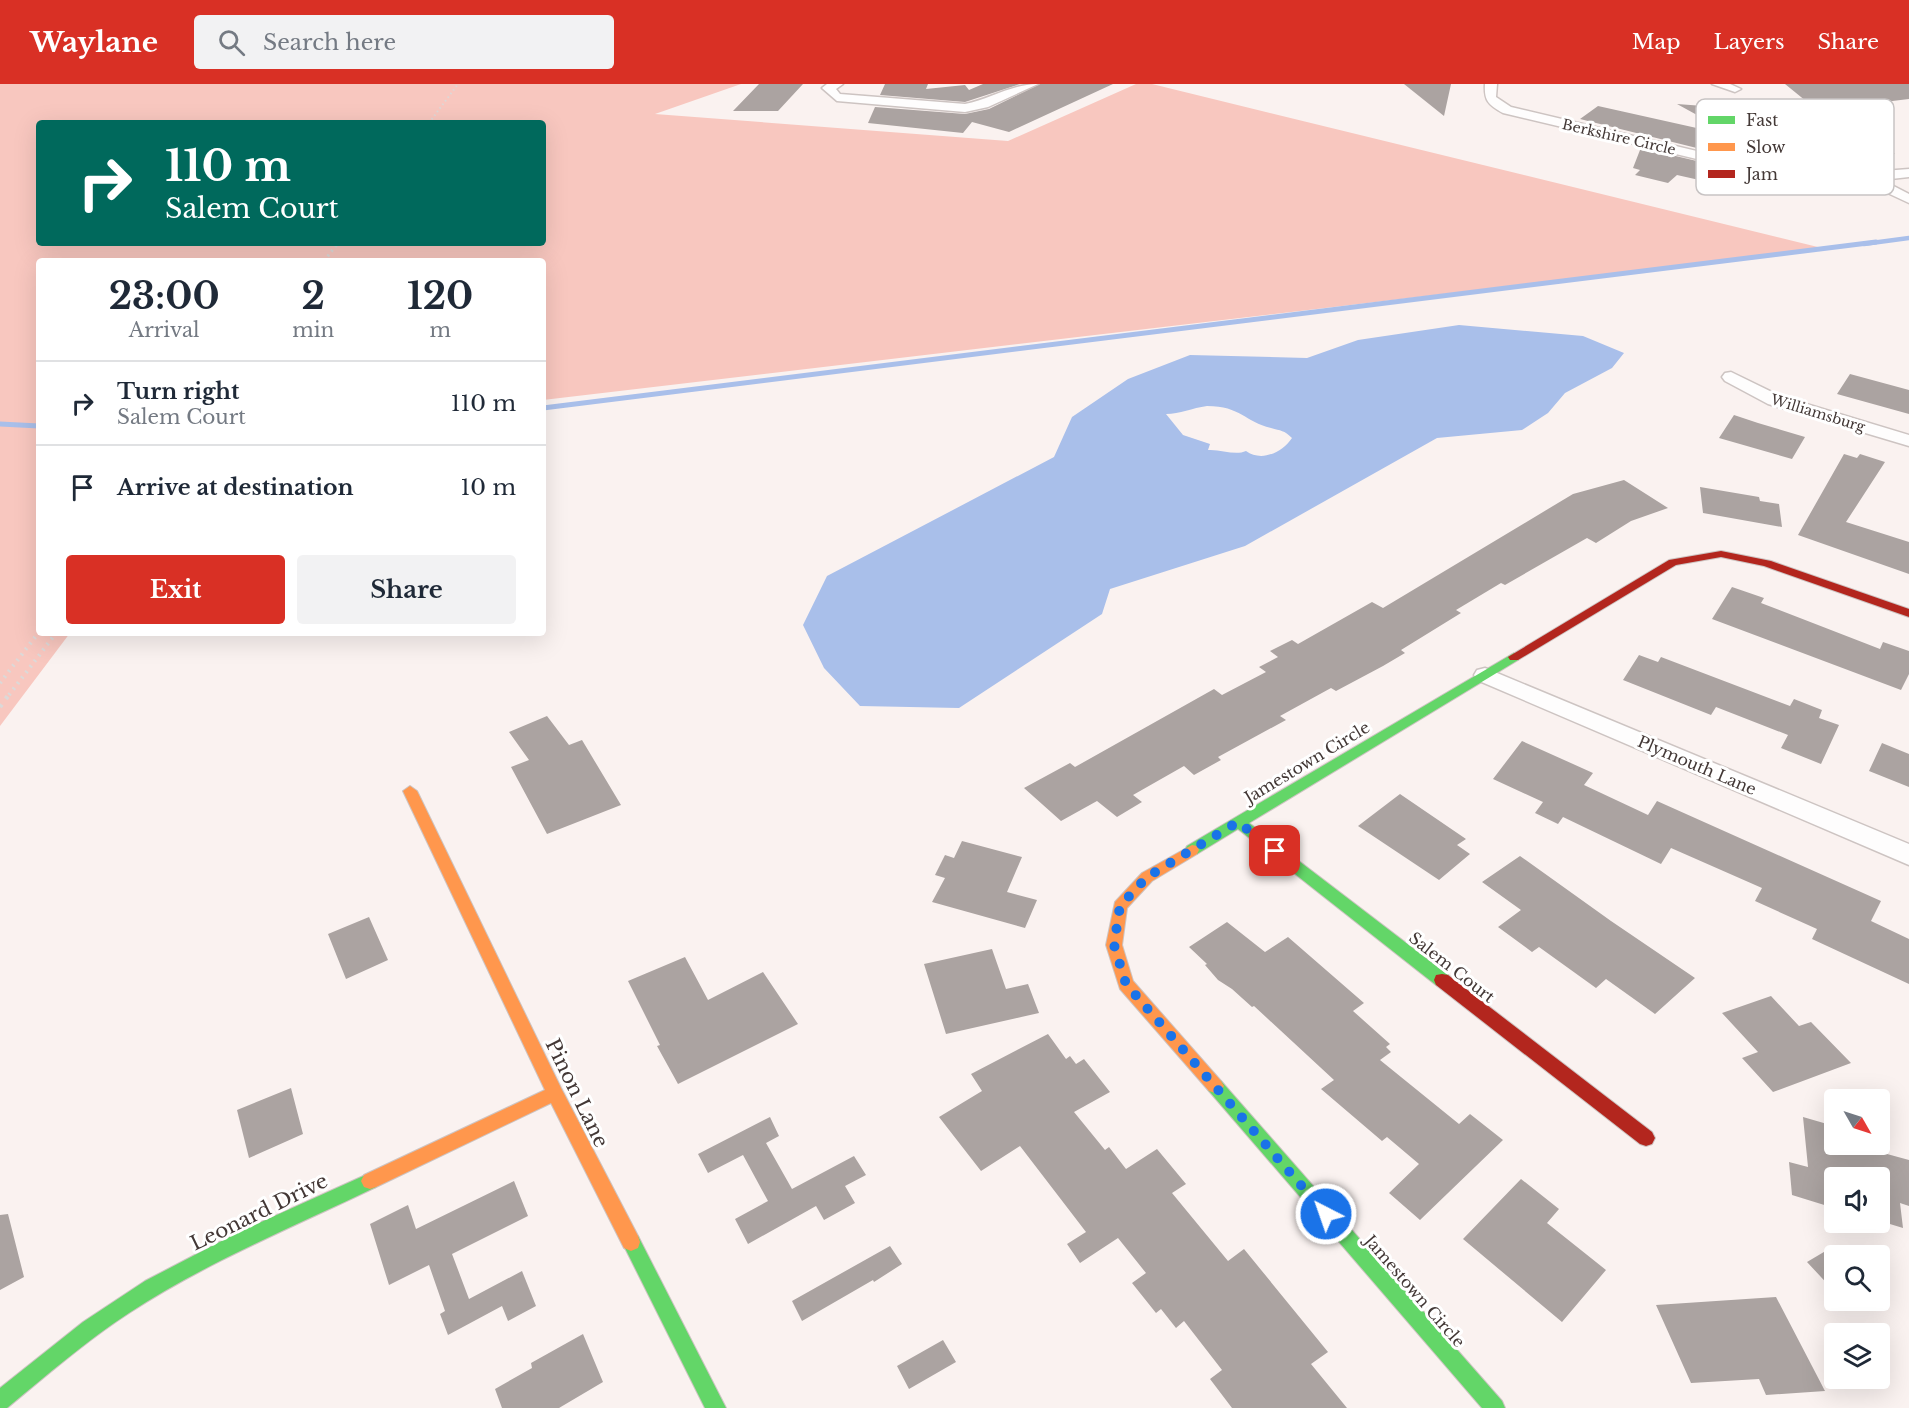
<!DOCTYPE html>
<style>
body{margin:0;font-family:"Libre Baskerville",serif;background:#f2f2f3;color:#1f2937;height:100vh;display:flex;flex-direction:column;font-size:22px;white-space:nowrap}
*{box-sizing:border-box;margin:0}
p{font-size:20px;color:#747a83}
.icon{flex:none;width:33px;height:33px;fill:none;stroke:currentColor;stroke-width:2;stroke-linecap:round;stroke-linejoin:round}
.map{position:relative;flex:1;overflow:hidden}
.sheet{position:absolute;left:36px;top:174px;width:510px;height:378px;display:flex;flex-direction:column;background:#fff;border-radius:6px;box-shadow:0 6px 24px #0002}
.sheet>*{flex:none}
.hud{position:absolute;left:36px;top:36px;width:510px;height:126px;border-radius:6px;box-shadow:0 6px 24px #0002;background:#00695c;color:#fff;overflow:hidden}
.needle{width:39px;rotate:129deg}
.tools{position:absolute;left:1824px;top:1005px;display:grid;gap:12px}
.tools a{display:grid;place-items:center;width:66px;height:66px;border-radius:6px;background:#fff;box-shadow:0 6px 24px #0002;font-size:30px}
.pin{position:absolute;display:grid;place-items:center;width:51px;height:51px;color:#fff;margin:-26px;border-radius:12px;box-shadow:0 3px 9px #0006}
.me{position:absolute;width:66px;margin:-33px;rotate:319deg;stroke-linejoin:round;filter:drop-shadow(0 0 4px #0008)}
.turn{display:flex;align-items:center;gap:21px;height:126px;padding:0 30px;font-size:27px}
.turn .icon{width:78px;height:78px;stroke-width:2.5}
.turn b{display:block;font-size:42px;line-height:51px}
.eta{display:flex;justify-content:space-evenly;align-items:center;height:102px;text-align:center}
.eta b{font-size:36px;font-weight:700;line-height:42px}
.action{display:flex;gap:12px;margin-top:auto;padding:12px 30px}
.action a{flex:1;height:69px;border-radius:6px;background:#d93025;color:#fff;font-size:24px;font-weight:700;line-height:69px;text-align:center}
.action a+a{background:#f2f2f3;color:#1f2937}
ul{padding:0;list-style:none}
li{display:flex;align-items:center;gap:18px;height:84px;padding:0 30px;border-top:2px solid #e0e1e3}
li div{flex:1}
li b{display:block;font-size:22px}
li em{font-style:normal}
header{display:flex;align-items:center;gap:36px;box-sizing:border-box;height:84px;padding:0 30px;background:#d93025;color:#fff}
header strong{font-size:28px}
nav{display:flex;gap:33px;margin-inline-start:auto;font-size:21px}
.search{width:420px;height:54px;background:#f2f2f3;display:flex;align-items:center;gap:15px;box-sizing:border-box;padding:0 21px;border-radius:6px;color:#747a83;font-size:22px}
.map>svg:first-child{display:block}
</style>
<header>
<strong>Waylane</strong>
<div class="search"><svg class="icon" aria-label="search" viewBox="0 0 24 24"><circle cx="10" cy="10" r="6"/><path d="M15 15l6 6"/></svg>Search here</div>
<nav><a>Map</a><a>Layers</a><a>Share</a></nav>
</header>
<div class="map">
<svg width="1909" height="1324" viewBox="0 0 1909 1324">
<rect width="100%" height="100%" fill="#faf2f0"/>
<path fill="#f8c7bf" fill-rule="evenodd" d="M0,0H741L655,30L1008,57L1136,0H1152L1826,165L543,316V177H39V549H70L0,642ZM39,39H543V159H39Z"/>
<path fill="#a9bfea" fill-rule="evenodd" d="M1459,241L1583,252L1624,269L1612,284L1565,309L1548,329L1522,346L1437,354L1245,462L1110,505L1102,530L959,624L860,622L824,584L803,541L827,492L1054,373L1072,333L1128,295L1190,271L1307,274L1358,256ZM1207,322C1241,322 1245,338 1271,344C1281,347 1284,346 1292,354C1282,369 1261,378 1246,367C1235,372 1221,365 1208,366L1210,360L1183,351L1166,330C1180,330 1192,324 1207,322Z"/>
<g fill="none" stroke-linecap="round" stroke-linejoin="round">
<path stroke="#a9bfea" stroke-width="4.5" d="M1864,160L1909,154"/>
<path stroke="#a9bfea" stroke-width="5" d="M543,324L1876,158
M0,340L39,342"/>
</g>
<path fill="#aba3a1" d="M759,0H803L778,27H733Z
M885,0H928L926,5L965,1L969,6L983,0H1020L965,18L880,11Z
M1040,0H1113L1009,48L972,38L963,49L868,39L875,23L965,30L989,25Z
M1404,0H1451L1444,32Z
M1785,0H1909V15L1817,26Z
M1677,20L1851,33L1895,70L1753,78L1580,35L1598,22L1737,53Z
M1633,62L1718,82L1717,100L1677,91L1668,99L1635,91L1640,86L1633,84L1640,66Z
M1850,290L1909,306V330L1837,310Z
M1734,331L1758,339L1805,353L1792,375L1719,354Z
M1844,370L1857,374L1860,370L1885,378L1846,438L1909,458V490L1798,451Z
M1624,396L1668,424L1631,437L1596,459L1587,454L1505,501L1501,499L1456,526L1461,529L1401,566L1405,569L1383,582L1336,607L1331,604L1280,632L1286,636L1218,673L1221,676L1194,691L1184,682L1133,711L1142,718L1117,733L1097,717L1061,737L1024,704L1070,679L1075,683L1214,605L1222,611L1266,588L1259,583L1278,573L1270,567L1292,556L1298,560L1372,518L1383,524L1573,410Z
M1700,403L1759,413L1760,417L1779,420L1782,443L1703,429Z
M1732,503L1764,514L1761,519L1880,565L1883,558L1909,567V590L1901,606L1712,535Z
M1639,571L1658,578L1661,573L1790,622L1794,615L1822,626L1819,634L1839,641L1821,680L1781,664L1788,651L1716,623L1711,631L1623,596Z
M547,632L569,661L582,656L621,721L547,750L511,683L529,676L509,648Z
M1522,657L1593,689L1584,701L1648,731L1657,717L1881,817L1871,837L1909,855V900L1812,855L1817,845L1755,817L1762,804L1671,764L1661,780L1563,733L1558,740L1535,729L1543,718L1493,695Z
M1882,659L1909,670V703L1869,687Z
M1400,710L1466,755L1457,761L1470,770L1439,796L1358,742Z
M962,757L1022,773L1007,808L1037,816L1025,844L932,818L945,794L935,791L945,771L954,774Z
M1520,772L1611,837L1695,894L1655,930L1606,895L1596,904L1539,863L1532,868L1498,843L1521,826L1482,798Z
M369,833L388,876L346,895L328,850Z
M1227,838L1265,868L1288,853L1364,919L1353,927L1390,960L1386,963L1391,968L1380,976L1459,1040L1470,1030L1503,1056L1420,1136L1389,1109L1419,1080L1387,1053L1382,1057L1321,1005L1334,996L1254,922L1252,923L1232,905L1218,896L1205,881L1207,880L1189,863Z
M992,865L1006,905L1028,900L1039,929L946,950L924,880Z
M685,873L708,916L763,888L798,940L678,1000L657,962L660,961L628,897Z
M1771,912L1799,942L1811,938L1851,979L1773,1008L1742,974L1758,968L1722,929Z
M1048,950L1066,975L1070,972L1076,980L1084,975L1110,1008L1074,1028L1105,1066L1109,1063L1126,1085L1157,1065L1186,1100L1172,1109L1228,1177L1244,1165L1328,1268L1311,1280L1347,1324H1232L1210,1295L1222,1286L1184,1237L1176,1244L1161,1225L1156,1229L1132,1199L1146,1189L1118,1154L1080,1179L1067,1160L1086,1148L1020,1062L981,1087L939,1033L982,1007L971,990Z
M291,1004L303,1050L249,1074L237,1026Z
M770,1033L779,1052L766,1059L792,1105L854,1072L866,1091L845,1102L855,1119L824,1136L816,1122L748,1160L735,1135L768,1117L743,1071L708,1089L698,1070Z
M1803,1033L1834,1042V1060H1886L1887,1070L1909,1076V1122L1900,1119L1903,1144L1880,1137V1094H1834V1124L1792,1111L1789,1078L1808,1083Z
M1521,1095L1559,1125L1547,1139L1606,1186L1562,1238L1463,1155Z
M514,1097L528,1132L452,1170L469,1215L522,1187L536,1222L508,1237L502,1222L448,1251L440,1230L445,1227L429,1181L389,1201L370,1140L408,1121L416,1145Z
M8,1130L24,1193L0,1206V1131Z
M890,1162L902,1180L874,1198L873,1196L802,1237L792,1217Z
M1834,1162V1207L1807,1178Z
M1776,1213L1825,1307L1766,1311L1759,1295L1691,1299L1656,1221Z
M583,1250L603,1298L559,1324H502L495,1305L532,1284L531,1279Z
M943,1256L956,1278L909,1305L897,1282Z"/>
<g fill="none" stroke-linecap="round" stroke-linejoin="round">
<defs>
<path id="street" d="M827,0H843L836,5L840,10L965,20C990,15 1012,0 1038,0L988,23L965,28L837,17L822,4Z
M1485,0H1497L1496,13L1511,23L1785,88L1831,91L1909,85V93L1882,96L1909,110V119L1864,98L1816,99L1785,96L1503,29C1488,21 1484,16 1485,0Z
M1712,0H1730L1741,5L1735,8Z
M1731,288L1780,312L1909,351V362L1768,320L1725,297L1722,293L1725,289Z
M1485,584L1909,760V781L1477,596L1474,591L1477,586Z"/>
<path id="fast" d="M1514,569L1520,573L1518,576L1249,739L1448,891L1450,896L1448,901L1442,902L1436,901L1238,745L1197,770H1187L1185,766L1187,762Z
M1215,995L1221,997L1502,1317L1505,1324H1482L1209,1007L1206,1002L1209,997Z
M370,1089L376,1091L379,1097L376,1103C293,1143 207,1178 129,1229C86,1257 47,1291 7,1324H0V1304L83,1238L145,1197L237,1149Z
M631,1149L638,1152L726,1324H705L622,1158L624,1152Z"/>
<path id="slow" d="M410,702L417,707L561,1004L638,1152L640,1158L638,1164L631,1167L624,1164L551,1019L376,1103L370,1105L364,1103L361,1097L364,1091L545,1006L403,707Z
M1192,761L1197,762L1199,766L1197,770L1152,797L1127,824L1122,861L1133,897L1221,997L1224,1002L1221,1007L1215,1009L1209,1007L1120,905L1106,861L1115,818L1142,789Z"/>
<path id="jam" d="M1721,467L1771,477L1909,525V533L1764,482L1721,473L1676,481L1518,576H1510L1508,573L1669,476Z
M1442,890L1448,891L1652,1048L1655,1054L1652,1060L1646,1062L1640,1060L1436,901L1434,896L1436,891Z"/>
</defs>
<use href="#street" stroke="#cdc4c2" stroke-width="3"/>
<use href="#fast" stroke="#cdc4c2" stroke-width="2"/>
<use href="#slow" stroke="#cdc4c2" stroke-width="2"/>
<use href="#jam" stroke="#cdc4c2" stroke-width="2"/>
<use href="#street" fill="#fefdfd" fill-rule="evenodd"/>
<use href="#fast" fill="#63d668" fill-rule="evenodd"/>
<use href="#slow" fill="#ff974d" fill-rule="evenodd"/>
<use href="#jam" fill="#b3261e" fill-rule="evenodd"/>
<path stroke="#dcd9d8" stroke-width="2" stroke-dasharray="1.5 3" stroke-linecap="butt" d="M429,39L458,0"/>
<path stroke="#dcd9d8" stroke-width="3" stroke-dasharray="2 4" stroke-linecap="butt" d="M324,177L338,159"/>
<path stroke="#dcd9d8" stroke-width="4" stroke-dasharray="2 5" stroke-linecap="butt" d="M0,599L39,548
M9,611L56,549"/>
<path stroke="#dcd9d8" stroke-width="4.5" stroke-dasharray="3 7" stroke-linecap="butt" d="M0,623L10,609"/>
</g>
<g fill="none" stroke-linecap="round" stroke-linejoin="round">
<path stroke="#1a73e8" stroke-width="10" stroke-dasharray="0 18" d="M1275,767L1238,738L1147,793L1120,822L1114,861L1126,900L1326,1130"/>
</g>
<g text-anchor="middle" stroke-width="6" stroke-linejoin="round" paint-order="stroke">
<g font-size="14" fill="#433836" stroke="#fff">
<text transform="translate(1619 53) rotate(13)" y="5">Berkshire Circle</text>
<text transform="translate(1818 329) rotate(17)" y="5">Williamsburg</text>
</g>
<g font-size="16" fill="#433836" stroke="#fff">
<text transform="translate(1307 678) rotate(-31)" y="6">Jamestown Circle</text>
<text transform="translate(1697 681) rotate(23)" y="6">Plymouth Lane</text>
<text transform="translate(1452 883) rotate(38)" y="6">Salem Court</text>
<text transform="translate(1415 1207) rotate(49)" y="6">Jamestown Circle</text>
</g>
<g font-size="20" fill="#433836" stroke="#fff">
<text transform="translate(577 1009) rotate(64)" y="7">Pinon Lane</text>
<text transform="translate(259 1128) rotate(-26)" y="7">Leonard Drive</text>
</g>
</g>
<rect x="1696" y="15" width="198" height="96" rx="9" fill="#fff" stroke="#c7c3c3" stroke-width="1.5"/>
<rect x="1708" y="32" width="27" height="8" fill="#63d668"/>
<rect x="1708" y="59" width="27" height="8" fill="#ff974d"/>
<rect x="1708" y="86" width="27" height="8" fill="#b3261e"/>
<g font-size="16" fill="#433836">
<text x="1746" y="42">Fast</text>
<text x="1746" y="69">Slow</text>
<text x="1746" y="96">Jam</text>
</g>
</svg>
<div class="tools">
<a><svg class="needle" viewBox="-14 -14 28 28"><path d="M0-13l5 13h-10z" fill="#e53935"/><path d="M0 13l5-13h-10z" fill="#747a83"/></svg></a>
<a><svg class="icon" aria-label="sound" viewBox="0 0 24 24"><path d="M4 9h4l5-4v14l-5-4H4zM17 9q2 3 0 6"/></svg></a>
<a><svg class="icon" aria-label="search" viewBox="0 0 24 24"><circle cx="10" cy="10" r="6"/><path d="M15 15l6 6"/></svg></a>
<a><svg class="icon" aria-label="layers" viewBox="0 0 24 24"><path d="M12 4l9 5-9 5-9-5zM3 14l9 5 9-5"/></svg></a>
</div>
<div class="pin" style="left:1275px;top:767px;background:#d93025"><svg class="icon" aria-label="arrive" viewBox="0 0 24 24"><path d="M6 21V4h12l-3 4 3 4H6"/></svg></div>
<svg class="me" style="left:1326px;top:1130px" viewBox="-20 -20 40 40"><circle r="17" fill="#1a73e8" stroke="#fff" stroke-width="3"/><path d="M0-11L8 9 0 5-8 9z" fill="#fff"/></svg>
<div class="hud">
<div class="turn"><svg class="icon" aria-label="right" viewBox="0 0 24 24"><path d="M7 20v-9h11M14 6l5 5-5 5"/></svg><div><b>110 m</b>Salem Court</div></div>
</div>
<section class="sheet">
<div class="eta">
<div><b>23:00</b><p>Arrival</p></div>
<div><b>2</b><p>min</p></div>
<div><b>120</b><p>m</p></div>
</div>
<ul>
<li><svg class="icon" aria-label="right" viewBox="0 0 24 24"><path d="M7 20v-9h11M14 6l5 5-5 5"/></svg><div><b>Turn right</b><p>Salem Court</p></div><em>110 m</em></li>
<li><svg class="icon" aria-label="arrive" viewBox="0 0 24 24"><path d="M6 21V4h12l-3 4 3 4H6"/></svg><div><b>Arrive at destination</b></div><em>10 m</em></li>
</ul>
<div class="action"><a>Exit</a><a>Share</a></div>
</section>
</div>
